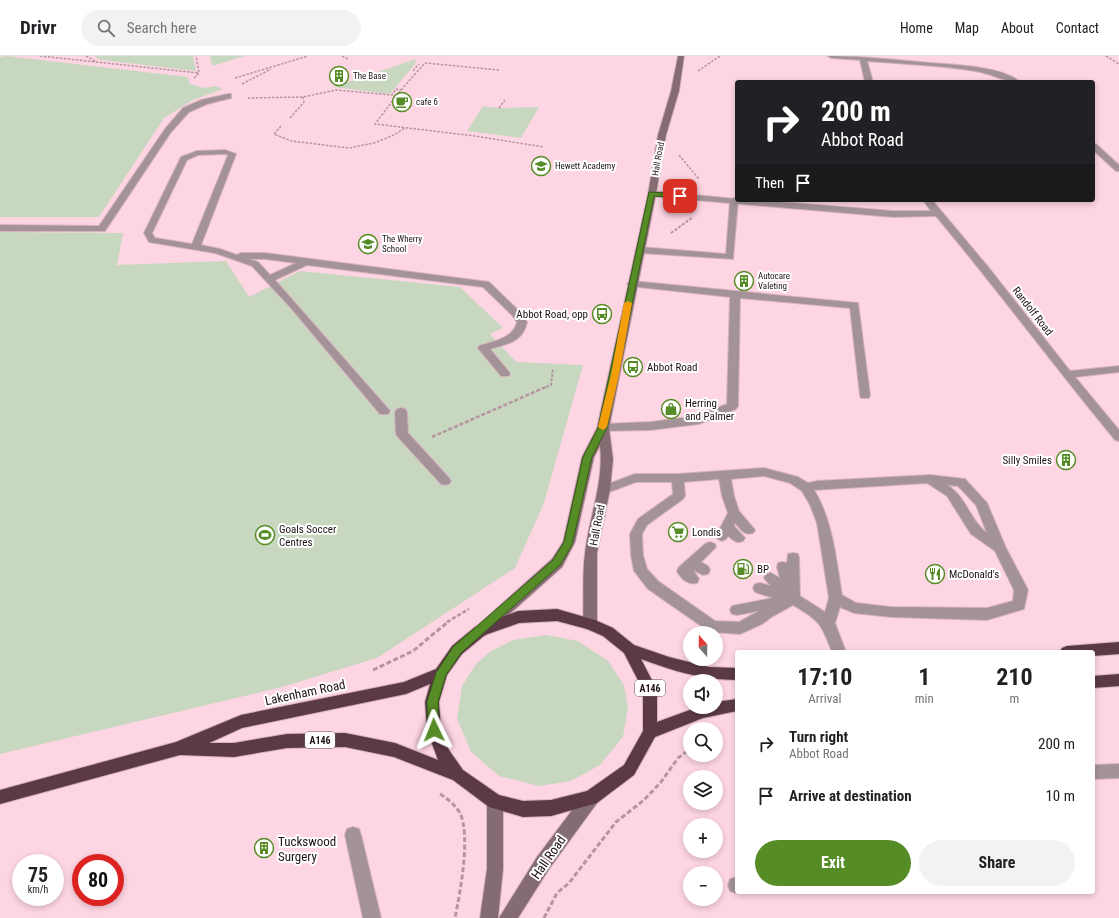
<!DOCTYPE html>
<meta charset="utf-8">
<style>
body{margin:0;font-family:"Roboto Condensed",sans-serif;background:#f2f2f2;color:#202124;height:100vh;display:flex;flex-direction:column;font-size:15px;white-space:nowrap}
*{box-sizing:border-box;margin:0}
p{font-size:13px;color:#757577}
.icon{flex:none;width:22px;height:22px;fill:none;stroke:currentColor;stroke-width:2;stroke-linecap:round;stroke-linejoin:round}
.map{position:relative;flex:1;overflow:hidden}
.panel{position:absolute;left:735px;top:594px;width:360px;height:244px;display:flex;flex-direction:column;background:#fff;border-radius:4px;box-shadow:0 2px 6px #0003}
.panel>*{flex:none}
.guide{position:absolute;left:735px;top:24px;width:360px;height:122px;border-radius:4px;box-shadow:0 2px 6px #0003;background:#202124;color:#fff;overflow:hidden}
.needle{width:26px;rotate:340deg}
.tools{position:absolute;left:683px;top:570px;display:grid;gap:8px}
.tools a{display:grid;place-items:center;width:40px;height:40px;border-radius:50%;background:#fff;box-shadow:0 2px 6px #0003;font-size:20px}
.speed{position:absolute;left:12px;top:798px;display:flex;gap:8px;font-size:20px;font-weight:700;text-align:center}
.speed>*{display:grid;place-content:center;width:52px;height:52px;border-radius:50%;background:#fff;box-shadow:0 2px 6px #0003;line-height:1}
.speed small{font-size:10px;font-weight:400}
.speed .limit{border:6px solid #d22;background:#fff;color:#111}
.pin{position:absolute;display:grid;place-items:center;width:34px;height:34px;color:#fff;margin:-17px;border-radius:8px;box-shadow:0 2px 6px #0006}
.me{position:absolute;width:44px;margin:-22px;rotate:358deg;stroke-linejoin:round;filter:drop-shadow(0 0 3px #0008)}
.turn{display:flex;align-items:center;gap:14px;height:84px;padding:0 20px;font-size:18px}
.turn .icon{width:52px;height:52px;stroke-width:2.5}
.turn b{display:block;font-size:28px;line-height:34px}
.then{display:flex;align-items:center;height:38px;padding:0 20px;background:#0003;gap:8px;font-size:15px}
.eta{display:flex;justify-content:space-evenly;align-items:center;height:68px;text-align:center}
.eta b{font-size:24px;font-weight:700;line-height:28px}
.button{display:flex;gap:8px;margin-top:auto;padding:8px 20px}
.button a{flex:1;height:46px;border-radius:24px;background:#568c25;color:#fff;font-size:16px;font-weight:700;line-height:46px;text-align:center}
.button a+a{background:#f2f2f2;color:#202124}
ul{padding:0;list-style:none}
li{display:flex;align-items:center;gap:12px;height:52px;padding:0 20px}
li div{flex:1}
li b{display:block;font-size:15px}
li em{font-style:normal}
header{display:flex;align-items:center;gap:24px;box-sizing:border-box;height:56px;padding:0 20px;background:#fff;border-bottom:1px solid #e0e0e0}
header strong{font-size:19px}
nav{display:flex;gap:22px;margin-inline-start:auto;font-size:14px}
.search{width:280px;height:36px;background:#f2f2f2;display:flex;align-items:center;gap:10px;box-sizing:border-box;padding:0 14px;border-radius:22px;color:#757577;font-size:15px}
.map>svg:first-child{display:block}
</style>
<header>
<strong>Drivr</strong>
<div class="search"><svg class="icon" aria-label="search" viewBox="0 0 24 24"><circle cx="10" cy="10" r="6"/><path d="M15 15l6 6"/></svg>Search here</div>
<nav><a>Home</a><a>Map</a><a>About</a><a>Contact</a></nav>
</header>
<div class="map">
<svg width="1119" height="862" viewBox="0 0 1119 862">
<rect width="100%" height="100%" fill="#fed5e2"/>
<path fill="#c8d7c0" d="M6,0L188,21L190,28L204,32L216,30L223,33L193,44L164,62L99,161H0V1Z
M94,0H193L196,15L101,4Z
M210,0H245L212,10Z
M416,3L415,8L390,38L333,31Z
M483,50L499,52L539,51L521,82L467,75Z
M0,176L123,177L117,209L226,205L249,241L300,215L460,231L503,272L490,278L516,306L583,309L544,447L515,512L377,602L282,631L0,698Z
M546,579L578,585L608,605L624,629L628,651L623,681L600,709L571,725L539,730L499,720L471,696L457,663L462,630L476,608L491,595L513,584Z"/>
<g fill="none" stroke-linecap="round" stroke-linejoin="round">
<defs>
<path id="lane" d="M228,38H231V42L207,48L189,56L171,76L105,175H0V169L99,170L165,73L183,52L201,44Z
M225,94L236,98L201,189L220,193L237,199L241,197H265L489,226L519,255L527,266C523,286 507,288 490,293L509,316L510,318L509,320H501L478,292L479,290C494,285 513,283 517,266L512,259L483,231L307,209L275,224L390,355L388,358H380L291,252L252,210L215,197L149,186L144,177L181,101L197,95ZM225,98L228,99L192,188L155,182L152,177L187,104L198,99ZM249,203H265L296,207L270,219L258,206Z
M734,142L738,145L733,203L640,197L635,194L640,191L726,198L730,145Z
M632,225L858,247L870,339L869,342H861L860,339L850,252L740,242L738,350L736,353L699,368L651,374L599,375L597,372L599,369L603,368L651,366L697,360L727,348L730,241L629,230L627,228L629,226Z
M401,352L405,353L407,356L408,377L449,422L451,425L449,428L445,429L441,428L398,381L396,378L395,356L397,353Z
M764,412L798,421L808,427L817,425L930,419L965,423L987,447L1006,492L1028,534L1024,553L987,564L891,561L854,557L840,551L835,567L846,596H832C821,567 820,565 793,549L773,560L762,568L740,578L712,576L707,574L648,533L634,515L631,499L630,478L638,463L673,438L672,426H636L604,438L600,437L598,434L600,431L635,418H678ZM764,420L790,427L802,435L810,449L817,467L829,542L825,556L800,540L799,502L798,498L793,497L788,498L787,507L783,506L778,507L777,511L780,522L771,517L766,518L764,522L771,530L760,527L755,528L753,532L755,536L773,542L737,549L732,550L730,554L732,558L737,559L759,555L739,566L715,565L658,525L647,513L643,499L642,478L647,469L683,443L685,440L684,426L719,423L722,440L728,457L716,480L718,483L722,485L726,483L728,480C734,484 736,488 743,485L745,482L734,470L735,467C741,473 744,480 753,477L755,474L739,455L734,440L731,423ZM927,427L947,440L971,478L995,495L1014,534L1013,545L987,552L891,551L856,547L842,539C836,503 833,465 814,434ZM947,429L958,430L976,449L987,477C970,465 966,440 947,429Z
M710,486L715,488L716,491L701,506L708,510L710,514L708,518L703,519L693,514L699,523L697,527C688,529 681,523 677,515L679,511L705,488Z
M1119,708V722L1093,723V709Z
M353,771L359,773L361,779L381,862H363L345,779L347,773Z
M737,821V836H740L736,837L730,835L728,829L730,823Z"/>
<path id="street" d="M828,0C862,0 897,4 931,7C954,9 1002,10 1020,26C1004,26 990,17 975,15C939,9 903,8 867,5L873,26H865L860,4L831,2Z
M1093,88H1096L1119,109V115H1116L1093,94Z
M652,135L737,143V144H755L893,155H931L923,144H932L989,212L1070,315L1119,310V316L1075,321L1119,374V385L1115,384C1054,310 997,233 936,160L893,161L649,140L648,138Z"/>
<path id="secondary" d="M678,0H684L679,35L666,79L656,138L609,372L613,403L610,434L597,497V568L595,572L590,574L585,572L583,568C584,545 582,520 585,497C589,461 604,427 600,390L594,401L575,486L562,511L486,579L481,581L476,579L474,575L476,571L552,503L563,486L582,401L597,372L648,138L658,79L671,35Z
M591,735L597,737L599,742L597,747L549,813L518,862H499L537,801L585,737Z
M495,738L501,741L503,746V813L498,862H480L487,813V746L489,741Z"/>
<path id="highway" d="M557,553L595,564L613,572L634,589L669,601L709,611L737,612V624C703,624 673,615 641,603L657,634V666L698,651H716V646L737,643V655L703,662L655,681L634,719L597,747L551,760L523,761L489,751L453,724L394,701L345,691L287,692L234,701L180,699L0,748V734L176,686L241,659L404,626L436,613L452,590L475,571L518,555ZM557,565L587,573L603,580L624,597L643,634V675L624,709L587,735L551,744L523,745L499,739L463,714L449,694L441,674L439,646L447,619L462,598L485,579L519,567ZM430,628L425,646L427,674L438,704L395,687L345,677L287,678L234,687H209L242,672L406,638Z
M1119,586V598L1093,600V596H1060L1062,592L1067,590Z
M1119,618V630L1093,632V620Z"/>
</defs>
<use href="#lane" stroke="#d6b2bd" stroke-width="2"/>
<use href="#street" stroke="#d6b2bd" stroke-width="2"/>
<use href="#secondary" stroke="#d6b2bd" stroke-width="2"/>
<use href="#highway" stroke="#d6b2bd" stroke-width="2"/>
<path stroke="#b5959f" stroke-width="1.5" stroke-dasharray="2.5 1.5" stroke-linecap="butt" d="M40,0L199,17
M86,0L95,5
M342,0L348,3
M1106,0L1119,8
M499,14L425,7L401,34L375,68L475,80L544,91
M413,15L419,8
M698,15L720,0
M194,22L199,17L196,0
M235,22L308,0
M242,28L271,13
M248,42L303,41L336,34L392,39L396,33L401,34
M499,52L505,44
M290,62L304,46L303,41
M281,70L274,78L291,85L349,92L374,87L394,79L405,72
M679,99L699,123"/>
<path stroke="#b5959f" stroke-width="2" stroke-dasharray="3 1.5" stroke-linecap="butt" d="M671,177L693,161
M546,331L551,329L553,313"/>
<path stroke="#b5959f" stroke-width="2.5" stroke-dasharray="4 2" stroke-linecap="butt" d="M432,381L548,330
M447,566L469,553"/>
<path stroke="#b5959f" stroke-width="3" stroke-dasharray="5 2.5" stroke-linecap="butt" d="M373,614L413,595L449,565
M716,679L723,676
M440,738C448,743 455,749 460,757C471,780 460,837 455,862
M544,862L557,837L569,827L616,766L644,744L661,726L678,702L690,693"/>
<use href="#lane" fill="#a39297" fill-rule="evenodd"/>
<use href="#street" fill="#a39297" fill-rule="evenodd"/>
<use href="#secondary" fill="#856c73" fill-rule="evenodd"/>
<use href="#highway" fill="#5b3a45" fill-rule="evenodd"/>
</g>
<path fill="#568c25" stroke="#385b18" d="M649,136L680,138L684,140L680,142L654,140L607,372L592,401L572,489L560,509L461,597L446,619L438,646L439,674L438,678L434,679L430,678L428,674L427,646L436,617L453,591L553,504L564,486L583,401L598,372Z"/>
<path fill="#f59e0b" d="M628,245L632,247L619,319L607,371L603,374L598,371L611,319L624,247Z"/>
<defs>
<symbol id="building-ring" viewBox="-11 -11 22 22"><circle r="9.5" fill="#fff" stroke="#568c25" stroke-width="1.5"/><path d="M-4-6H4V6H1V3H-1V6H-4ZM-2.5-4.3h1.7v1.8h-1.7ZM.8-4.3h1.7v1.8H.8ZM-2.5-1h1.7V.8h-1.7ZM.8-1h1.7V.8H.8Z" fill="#568c25"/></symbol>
<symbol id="cafe-ring" viewBox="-11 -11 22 22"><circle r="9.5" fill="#fff" stroke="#568c25" stroke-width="1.5"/><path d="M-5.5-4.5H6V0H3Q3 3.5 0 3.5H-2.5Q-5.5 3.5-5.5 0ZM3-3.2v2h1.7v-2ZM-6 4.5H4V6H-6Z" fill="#568c25"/></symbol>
<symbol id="school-ring" viewBox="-11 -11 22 22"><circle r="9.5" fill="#fff" stroke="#568c25" stroke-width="1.5"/><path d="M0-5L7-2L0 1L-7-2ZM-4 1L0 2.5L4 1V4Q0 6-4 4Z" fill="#568c25"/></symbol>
<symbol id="bus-ring" viewBox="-11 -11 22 22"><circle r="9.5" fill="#fff" stroke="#568c25" stroke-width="1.5"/><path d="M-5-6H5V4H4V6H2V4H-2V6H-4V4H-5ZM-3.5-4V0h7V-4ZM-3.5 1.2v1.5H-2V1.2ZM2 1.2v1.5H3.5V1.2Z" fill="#568c25"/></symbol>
<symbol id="shop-ring" viewBox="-11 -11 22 22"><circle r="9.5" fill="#fff" stroke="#568c25" stroke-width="1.5"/><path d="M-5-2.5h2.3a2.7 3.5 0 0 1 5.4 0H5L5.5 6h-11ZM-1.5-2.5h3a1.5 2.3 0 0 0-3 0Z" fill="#568c25"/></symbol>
<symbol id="supermarket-ring" viewBox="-11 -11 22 22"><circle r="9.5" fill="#fff" stroke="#568c25" stroke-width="1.5"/><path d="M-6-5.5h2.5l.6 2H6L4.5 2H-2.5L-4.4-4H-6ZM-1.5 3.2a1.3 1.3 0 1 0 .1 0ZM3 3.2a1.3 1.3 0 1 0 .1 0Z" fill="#568c25"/></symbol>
<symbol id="stadium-ring" viewBox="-11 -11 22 22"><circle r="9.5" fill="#fff" stroke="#568c25" stroke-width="1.5"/><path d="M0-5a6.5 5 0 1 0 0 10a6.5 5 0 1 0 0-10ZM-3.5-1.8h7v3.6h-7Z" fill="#568c25"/></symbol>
<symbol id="fuel-ring" viewBox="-11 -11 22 22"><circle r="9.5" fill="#fff" stroke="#568c25" stroke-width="1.5"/><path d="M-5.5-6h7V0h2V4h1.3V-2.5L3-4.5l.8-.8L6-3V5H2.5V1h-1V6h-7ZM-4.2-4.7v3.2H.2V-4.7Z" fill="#568c25"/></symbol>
<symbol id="restaurant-ring" viewBox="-11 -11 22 22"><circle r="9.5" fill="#fff" stroke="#568c25" stroke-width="1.5"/><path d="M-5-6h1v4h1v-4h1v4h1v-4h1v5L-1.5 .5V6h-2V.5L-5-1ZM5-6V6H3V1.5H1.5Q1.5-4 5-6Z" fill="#568c25"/></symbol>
</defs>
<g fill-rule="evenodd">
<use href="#building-ring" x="328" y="9" width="22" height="22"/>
<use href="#cafe-ring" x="391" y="35" width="22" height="22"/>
<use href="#school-ring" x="530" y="99" width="22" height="22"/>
<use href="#school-ring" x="357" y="177" width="22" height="22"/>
<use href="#building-ring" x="733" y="214" width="22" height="22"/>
<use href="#bus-ring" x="591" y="247" width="22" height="22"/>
<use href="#bus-ring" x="622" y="300" width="22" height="22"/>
<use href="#shop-ring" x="660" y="342" width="22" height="22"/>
<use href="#building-ring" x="1055" y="393" width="22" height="22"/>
<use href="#supermarket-ring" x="667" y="465" width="22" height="22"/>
<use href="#stadium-ring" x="254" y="468" width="22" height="22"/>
<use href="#fuel-ring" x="732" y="502" width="22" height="22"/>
<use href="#restaurant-ring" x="924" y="507" width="22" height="22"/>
<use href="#building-ring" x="253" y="781" width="22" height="22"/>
</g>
<g text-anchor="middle" stroke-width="4" stroke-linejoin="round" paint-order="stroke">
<g font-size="9" fill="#201217" stroke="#fff" text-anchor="start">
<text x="353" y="23">The Base</text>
<text x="416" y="49">cafe 6</text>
<text x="555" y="113">Hewett Academy</text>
<text x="382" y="186">The Wherry<tspan x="382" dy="10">School</tspan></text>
<text x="758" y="223">Autocare<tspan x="758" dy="10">Valeting</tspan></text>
</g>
<g font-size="9" fill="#201217" stroke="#fff">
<text transform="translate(658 103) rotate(-80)" y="3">Hall Road</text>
</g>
<g fill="#fff" stroke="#63595d" stroke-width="1">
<rect x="635" y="624" width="30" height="16" rx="3"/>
<rect x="305" y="676" width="30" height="16" rx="3"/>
</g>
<g font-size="10" font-weight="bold" fill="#201217">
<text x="650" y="636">A146</text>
<text x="320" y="688">A146</text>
</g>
<g font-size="11" fill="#201217" stroke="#fff">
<text transform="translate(1033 255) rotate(52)" y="4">Randolf Road</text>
<text transform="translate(597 469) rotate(-79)" y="4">Hall Road</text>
</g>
<g font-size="11" fill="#201217" stroke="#fff" text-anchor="start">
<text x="588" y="262" text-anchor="end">Abbot Road, opp</text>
<text x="647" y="315">Abbot Road</text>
<text x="685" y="351">Herring<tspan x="685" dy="13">and Palmer</tspan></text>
<text x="1052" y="408" text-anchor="end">Silly Smiles</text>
<text x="279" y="477">Goals Soccer<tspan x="279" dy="13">Centres</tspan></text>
<text x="692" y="480">Londis</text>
<text x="757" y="517">BP</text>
<text x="949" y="522">McDonald's</text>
</g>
<g font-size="13" fill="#201217" stroke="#fff">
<text transform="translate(305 636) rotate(-12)" y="5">Lakenham Road</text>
<text transform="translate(548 801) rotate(-55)" y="5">Hall Road</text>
</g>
<g font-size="13" fill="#201217" stroke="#fff" text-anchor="start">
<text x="278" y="790">Tuckswood<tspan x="278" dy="15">Surgery</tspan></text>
</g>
</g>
</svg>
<div class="tools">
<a><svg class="needle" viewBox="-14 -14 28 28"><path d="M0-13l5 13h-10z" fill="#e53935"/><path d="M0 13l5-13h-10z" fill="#757577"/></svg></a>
<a><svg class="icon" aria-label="sound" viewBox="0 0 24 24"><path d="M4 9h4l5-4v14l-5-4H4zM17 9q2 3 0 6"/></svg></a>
<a><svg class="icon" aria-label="search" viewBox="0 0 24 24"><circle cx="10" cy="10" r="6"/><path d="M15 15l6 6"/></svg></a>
<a><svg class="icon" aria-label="layers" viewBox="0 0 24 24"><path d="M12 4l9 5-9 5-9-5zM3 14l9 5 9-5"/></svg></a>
<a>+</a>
<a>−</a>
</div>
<div class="speed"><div>75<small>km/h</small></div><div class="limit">80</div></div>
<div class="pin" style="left:680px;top:140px;background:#d93025"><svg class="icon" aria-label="arrive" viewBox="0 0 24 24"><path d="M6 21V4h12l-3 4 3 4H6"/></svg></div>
<svg class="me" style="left:434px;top:674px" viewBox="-20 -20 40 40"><path d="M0-17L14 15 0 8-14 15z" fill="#568c25" stroke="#fff" stroke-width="4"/></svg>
<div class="guide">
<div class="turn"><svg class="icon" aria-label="right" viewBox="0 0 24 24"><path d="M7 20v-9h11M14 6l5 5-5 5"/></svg><div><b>200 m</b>Abbot Road</div></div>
<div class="then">Then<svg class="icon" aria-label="arrive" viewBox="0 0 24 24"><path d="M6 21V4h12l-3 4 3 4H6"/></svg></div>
</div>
<section class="panel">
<div class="eta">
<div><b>17:10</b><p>Arrival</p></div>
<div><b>1</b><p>min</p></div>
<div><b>210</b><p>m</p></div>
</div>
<ul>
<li><svg class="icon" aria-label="right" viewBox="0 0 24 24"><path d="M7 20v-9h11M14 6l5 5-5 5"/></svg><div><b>Turn right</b><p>Abbot Road</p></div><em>200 m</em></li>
<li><svg class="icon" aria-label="arrive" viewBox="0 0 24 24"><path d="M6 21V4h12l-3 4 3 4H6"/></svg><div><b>Arrive at destination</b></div><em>10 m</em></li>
</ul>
<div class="button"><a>Exit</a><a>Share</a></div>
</section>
</div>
